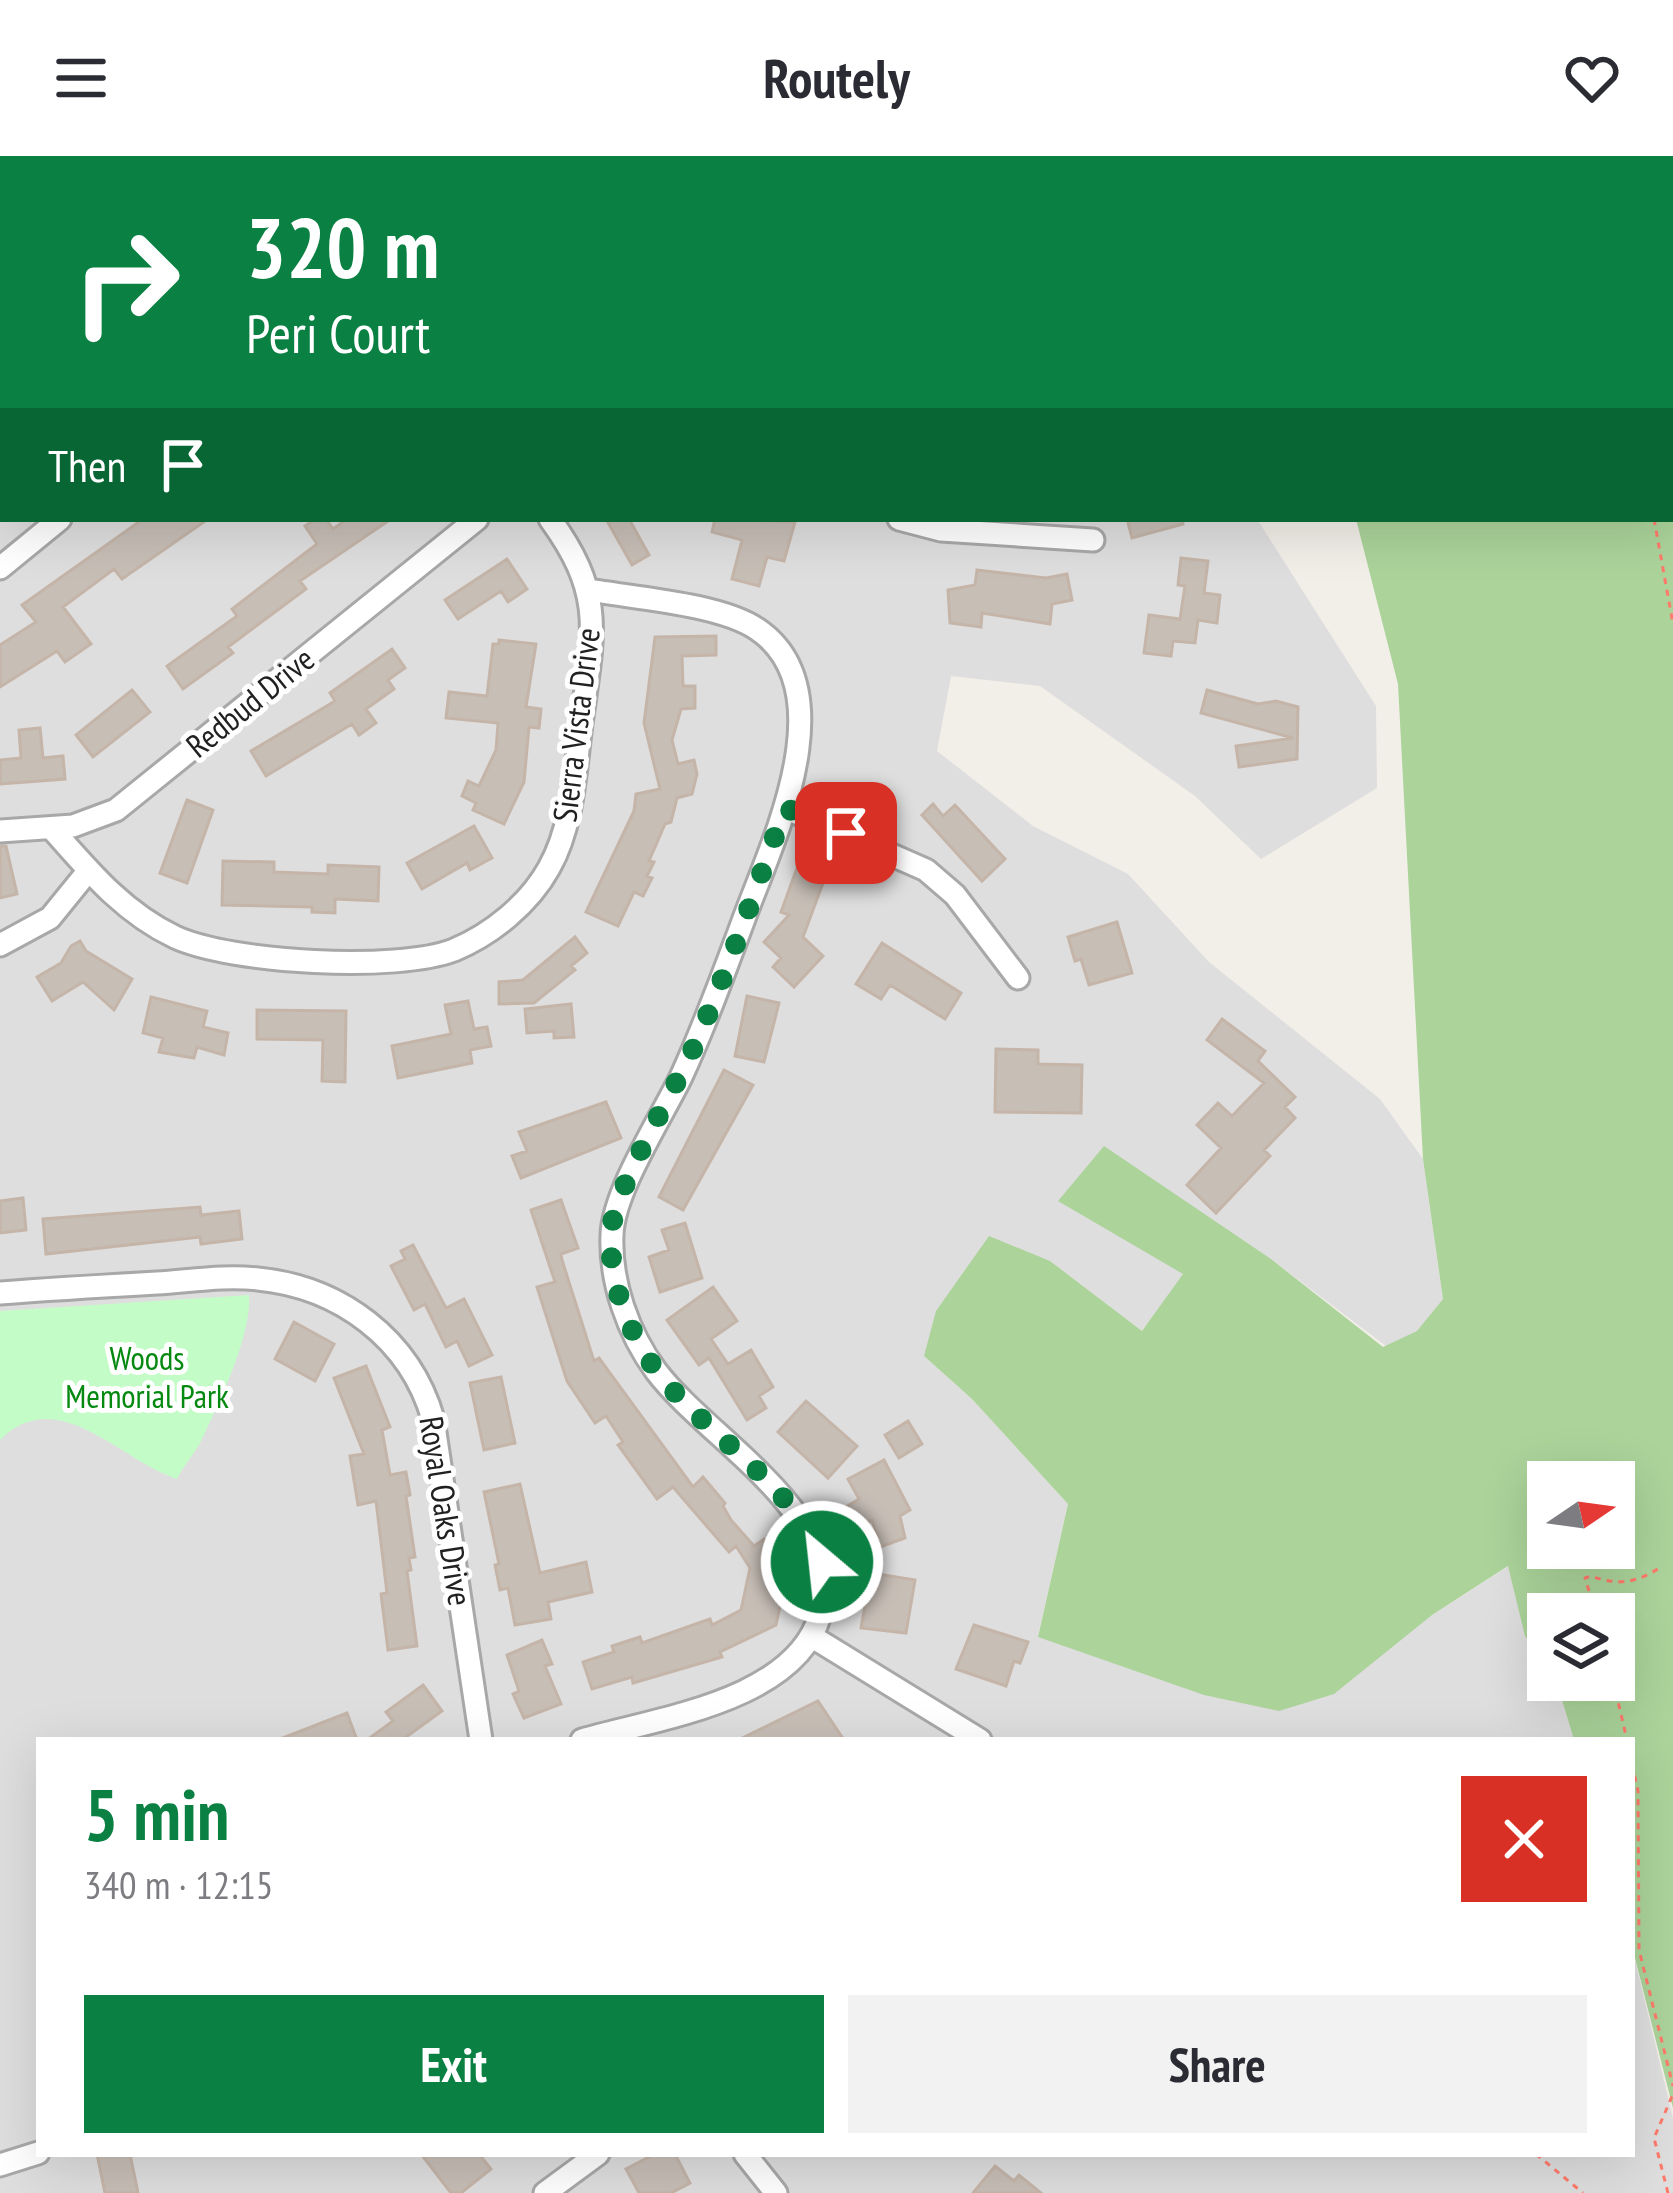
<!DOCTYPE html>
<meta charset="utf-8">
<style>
body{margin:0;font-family:"PT Sans Narrow",sans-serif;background:#f2f2f3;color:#2b2b33;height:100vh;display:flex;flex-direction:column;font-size:45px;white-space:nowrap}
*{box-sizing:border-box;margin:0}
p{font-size:39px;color:#7c7c81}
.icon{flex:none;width:66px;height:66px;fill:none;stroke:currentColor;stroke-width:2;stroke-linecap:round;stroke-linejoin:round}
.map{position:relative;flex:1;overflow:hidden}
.sheet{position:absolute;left:36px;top:1581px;width:1599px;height:420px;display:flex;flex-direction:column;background:#fff;border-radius:0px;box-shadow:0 12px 48px #0002}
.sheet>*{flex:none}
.banner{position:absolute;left:0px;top:0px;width:1674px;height:366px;box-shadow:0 12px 48px #0002;background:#0b8043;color:#fff;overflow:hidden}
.needle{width:78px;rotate:77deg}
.controls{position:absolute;left:1527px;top:1305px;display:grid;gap:24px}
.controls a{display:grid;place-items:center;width:108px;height:108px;border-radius:0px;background:#fff;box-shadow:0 12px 48px #0002;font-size:60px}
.pin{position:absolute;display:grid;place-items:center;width:102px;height:102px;color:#fff;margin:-51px;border-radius:24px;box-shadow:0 6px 18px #0006}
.me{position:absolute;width:132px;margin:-66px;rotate:332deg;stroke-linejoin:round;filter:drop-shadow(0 0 9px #0008)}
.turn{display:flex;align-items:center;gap:42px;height:252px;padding:0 48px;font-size:54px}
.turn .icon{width:156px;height:156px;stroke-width:2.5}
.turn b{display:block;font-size:84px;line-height:102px}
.then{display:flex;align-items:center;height:114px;padding:0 48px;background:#0003;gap:24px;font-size:45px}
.round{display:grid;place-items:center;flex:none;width:126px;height:126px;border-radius:0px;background:#f2f2f3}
.summary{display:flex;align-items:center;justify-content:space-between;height:204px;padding:0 48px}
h1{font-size:72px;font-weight:800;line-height:90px;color:#0b8043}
.action{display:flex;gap:24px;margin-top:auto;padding:24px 48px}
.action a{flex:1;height:138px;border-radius:0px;background:#0b8043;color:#fff;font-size:48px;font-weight:800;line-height:138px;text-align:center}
.action a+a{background:#f2f2f3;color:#2b2b33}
header{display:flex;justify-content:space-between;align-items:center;height:156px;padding:0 48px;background:#fff;font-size:54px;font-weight:800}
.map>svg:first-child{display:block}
</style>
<header><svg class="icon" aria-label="menu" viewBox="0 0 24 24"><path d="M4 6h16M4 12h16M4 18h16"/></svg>Routely<svg class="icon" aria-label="heart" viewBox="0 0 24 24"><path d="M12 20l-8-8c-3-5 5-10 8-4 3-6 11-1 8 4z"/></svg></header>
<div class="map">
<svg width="1673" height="2037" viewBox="0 0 1673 2037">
<rect width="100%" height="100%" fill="#f2eee8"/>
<path fill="#dfdede" d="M0,0H1094L3,3V363H1257L1376,550L1377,632L1261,703L1195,640L1040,530L951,520L937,595L1033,670L1128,718L1209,806L1380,943L1423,1003L1443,1143L1417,1176L1386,1190L1271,1103L1184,1119L1142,1175L1050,1105L924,1200L972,1243L1068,1348L1038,1480L1432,1459L1509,1410L1525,1479L1548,1505V1524H1556L1574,1584H39V1998H1632V1792L1673,1962V2037H0Z"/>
<path fill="#abd39a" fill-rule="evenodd" d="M1265,0H1673V1952L1632,1790V1584H1574L1556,1524H1614V1458H1548V1505L1525,1480L1508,1410L1432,1459L1334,1538L1279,1555L1204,1539L1038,1481L1068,1348L972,1243L924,1200L936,1155L989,1080L1050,1105L1142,1175L1183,1118L1058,1045L1104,990L1271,1103L1383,1191L1417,1175L1443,1143L1423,1003L1398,528L1356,363H1671V3ZM1548,1326H1614V1392H1548Z"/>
<path fill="#c4fcc8" d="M249,1139C252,1179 219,1247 202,1283C195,1298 184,1308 177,1323C120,1305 58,1226 0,1284V1155Z"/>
<path fill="#c7beb6" stroke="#c5b5a9" stroke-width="3" d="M143,363H208L122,423L114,413L63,451L91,488L65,506L57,495L0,531V489L36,466L22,449Z
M316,363H326L333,373L347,363H391L300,425L306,433L228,491L233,497L183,533L167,510L237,460L232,453L317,388L305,370Z
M606,363H629L649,399L632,409Z
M715,363L795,366L784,405L767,401L759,430L732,423L742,384L712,376Z
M1127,363H1183V368L1132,382Z
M1181,402L1208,405L1204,437L1220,439L1217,467L1198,464L1195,487L1173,485L1171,500L1144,497L1149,459L1180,463L1185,430L1178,429Z
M507,403L527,433L508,446L501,435L458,463L445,444Z
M977,414L1046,422L1067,418L1072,444L1052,448L1050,468L982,457L981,471L950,467L948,434L975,429Z
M716,480V499L682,500L683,530H695V552L681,553L672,584L678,608L694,604L697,618L692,638L677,642L671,666L665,668L649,705L654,706L647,720L652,722L643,740L634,736L618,770L586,756L634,655L636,638L660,633L644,567L655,481Z
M499,484L536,488L526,551L541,553L539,572L529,571L524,626L504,668L473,654L476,647L462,640L468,625L479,630L496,594L498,567L446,562L449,536L487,540L493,488H499Z
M392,493L405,512L388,524L394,533L366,553L376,567L359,579L352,568L266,620L251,595L335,545L330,537Z
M132,534L150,556L93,601L76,579Z
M1207,534L1258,548L1276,545L1298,551L1297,603L1239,611L1236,590L1293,582L1201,557Z
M40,572L43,602L63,600L65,623L0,628V604L21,602L19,574Z
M187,644L213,654L187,727L160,717Z
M933,648L943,660L955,649L1005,703L982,725L922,659Z
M474,670L492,702L470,714L467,707L422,733L407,707Z
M0,690H6L17,738L0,742Z
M801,701L829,711L803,781L823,800L794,831L773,811L781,802L764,786L789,759L781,756Z
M223,705L274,706V716L328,718V709L379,711L378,745L335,743V757L312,756V751L222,749Z
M1117,766L1132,817L1089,829L1081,803L1075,805L1068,781Z
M575,781L587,797L571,810L575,814L534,847L499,848V826L523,824Z
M80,785L86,795L132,823L114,854L83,826L52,845L37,821L61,807L71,790Z
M882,787L961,837L945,863L890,829L881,843L856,828Z
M747,840L779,847L764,906L735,900Z
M151,841L207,855L203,871L228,877L224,899L197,891L194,902L159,896L163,882L143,877Z
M468,845L474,873L487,871L491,890L470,894L472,907L398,922L392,890L451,878L445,849Z
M571,848L574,881L554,882V875L527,877L525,853Z
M257,854L346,855L345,926L322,925L323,884L257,883Z
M1222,863L1265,895L1258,905L1295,941L1285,951L1295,962L1264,994L1270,1000L1216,1057L1187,1029L1221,992L1197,969L1218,947L1232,960L1264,927L1207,884Z
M996,893L1038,894V908L1082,909L1081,957L995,956Z
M724,914L753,929L683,1054L659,1041Z
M606,946L621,982L521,1022L512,1000L527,995L519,976Z
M23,1042L26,1074L0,1077V1045Z
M561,1044L578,1092L561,1098L562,1104L594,1205L599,1202L693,1331L703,1321L725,1347L723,1350L731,1364L754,1390L764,1383L787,1418L776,1469L720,1496L722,1501L633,1527L632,1521L592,1533L583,1506L614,1496L612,1490L640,1481L642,1487L710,1463L712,1469L741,1454L750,1412L736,1390L729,1396L673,1331L657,1343L618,1289L623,1286L606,1260L595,1267L567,1225L537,1131L555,1126L531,1054Z
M200,1051L201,1059L239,1055L242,1083L201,1088L200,1081L46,1098L43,1063Z
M685,1067L702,1122L660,1136L649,1101L669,1094L662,1074Z
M413,1089L446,1152L464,1143L492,1199L469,1210L457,1185L446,1191L425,1148L414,1154L391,1110L405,1103L401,1095Z
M713,1131L737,1165L711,1183L728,1208L751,1194L773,1231L759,1240L766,1252L747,1264L709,1202L699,1209L667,1164Z
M294,1166L334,1188L315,1225L275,1203Z
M366,1210L390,1271L382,1274L390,1319L406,1316L410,1339L406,1340L415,1401L409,1402L411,1414L407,1415L417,1490L388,1494L381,1438L387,1437L376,1345L358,1349L350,1300L364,1298L334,1222Z
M501,1221L515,1287L484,1294L470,1227Z
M806,1245L857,1290L828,1322L778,1276Z
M908,1265L922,1288L899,1302L885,1279Z
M884,1304L910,1354L900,1360L905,1382L880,1391L872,1364L854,1374L844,1352L859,1343L848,1323Z
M520,1328L540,1417L586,1406L592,1436L548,1446L551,1463L515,1469L508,1432L500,1434L495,1409L499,1408L484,1336Z
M871,1417L915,1424L906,1477L861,1472Z
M974,1469L1028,1486L1020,1507L1014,1505L1006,1530L956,1513Z
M542,1484L552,1508L545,1510L561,1548L524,1562L513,1538L519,1535L507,1499Z
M423,1529L442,1555L402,1584H367L393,1565L386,1556Z
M818,1545L844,1584H738Z
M347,1557L357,1584H280V1583Z
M97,1998H130L138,2037H105Z
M421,1998H479L491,2013L461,2037H451Z
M655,1998H675L690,2027L671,2037H639L626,2013Z
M995,2010L1014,2025L1019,2019L1041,2037H973Z"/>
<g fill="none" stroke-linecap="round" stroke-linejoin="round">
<defs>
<path id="minor" d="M828,0V3
M57,3L60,0
M500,3L503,0
M0,49L3,46
M899,363L941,374L1093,384
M0,412L60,363
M785,652L926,714L955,739L1018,822
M53,674C89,715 124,757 175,781C231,807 397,816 454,794C492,778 529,748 549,712C574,668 575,611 582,561C594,475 604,437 550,363
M0,675L73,670L116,654L477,363
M0,789L50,762L89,714
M0,1137C52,1133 104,1130 157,1127C190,1125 225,1119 258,1123C340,1131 410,1183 433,1263L481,1584
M811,1480L980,1584
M582,1584C658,1562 795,1545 820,1459C849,1360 709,1285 656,1215C628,1177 610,1126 612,1079C613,1036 661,962 681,921C705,869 725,814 745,760C773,685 846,533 757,473C720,448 635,442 589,434
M745,1998L776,2037
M0,2009L38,1997
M545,2037L598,1998"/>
</defs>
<use href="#minor" stroke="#a8a8a8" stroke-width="27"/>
<path stroke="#ff7a6b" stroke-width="3" stroke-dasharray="6 6" stroke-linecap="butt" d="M1586,0V3
M1654,363L1673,468
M1596,1458L1585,1422L1591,1420C1619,1430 1636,1427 1661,1411
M1613,1524L1627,1584
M1632,1608L1638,1635L1639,1794L1673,1930
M1536,1998L1583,2037
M1668,2037L1654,1982L1673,1938"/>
<use href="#minor" stroke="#fff" stroke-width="21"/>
</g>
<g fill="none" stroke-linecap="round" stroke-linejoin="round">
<path stroke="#0b8043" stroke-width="21" stroke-dasharray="0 37.8" d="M822,1406C799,1332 703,1277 656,1214C628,1176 608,1123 611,1076C614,1032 677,931 697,884C730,809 757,729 785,652L846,677"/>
</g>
<g text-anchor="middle" stroke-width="10" stroke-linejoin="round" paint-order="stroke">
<g font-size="33" fill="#212121" stroke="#fff">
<text transform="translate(250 546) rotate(-39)" y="12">Redbud Drive</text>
<text transform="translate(576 569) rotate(-83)" y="12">Sierra Vista Drive</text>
<text transform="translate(446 1355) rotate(81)" y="12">Royal Oaks Drive</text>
</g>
<g font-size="33" fill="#068910" stroke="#fff">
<text x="147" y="1214">Woods<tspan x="147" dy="38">Memorial Park</tspan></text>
</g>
</g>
</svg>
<div class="controls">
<a><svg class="needle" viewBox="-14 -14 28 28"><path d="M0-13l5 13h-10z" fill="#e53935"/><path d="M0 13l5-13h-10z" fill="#7c7c81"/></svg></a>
<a><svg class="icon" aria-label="layers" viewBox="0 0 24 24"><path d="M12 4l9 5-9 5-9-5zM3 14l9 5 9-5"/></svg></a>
</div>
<div class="pin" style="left:846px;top:677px;background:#d93025"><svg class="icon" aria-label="arrive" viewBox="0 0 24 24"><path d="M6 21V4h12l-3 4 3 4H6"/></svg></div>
<svg class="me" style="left:822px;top:1406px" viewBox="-20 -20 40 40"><circle r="17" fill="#0b8043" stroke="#fff" stroke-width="3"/><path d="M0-11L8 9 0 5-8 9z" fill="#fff"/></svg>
<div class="banner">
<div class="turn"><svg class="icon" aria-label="right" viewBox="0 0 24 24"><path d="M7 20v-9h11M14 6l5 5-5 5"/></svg><div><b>320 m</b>Peri Court</div></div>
<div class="then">Then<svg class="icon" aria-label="arrive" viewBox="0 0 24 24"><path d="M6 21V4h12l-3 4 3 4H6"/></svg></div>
</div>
<section class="sheet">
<div class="summary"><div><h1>5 min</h1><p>340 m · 12:15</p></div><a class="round" style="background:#d93025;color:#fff"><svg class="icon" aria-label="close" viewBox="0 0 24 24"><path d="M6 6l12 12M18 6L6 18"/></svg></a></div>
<div class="action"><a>Exit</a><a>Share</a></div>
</section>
</div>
